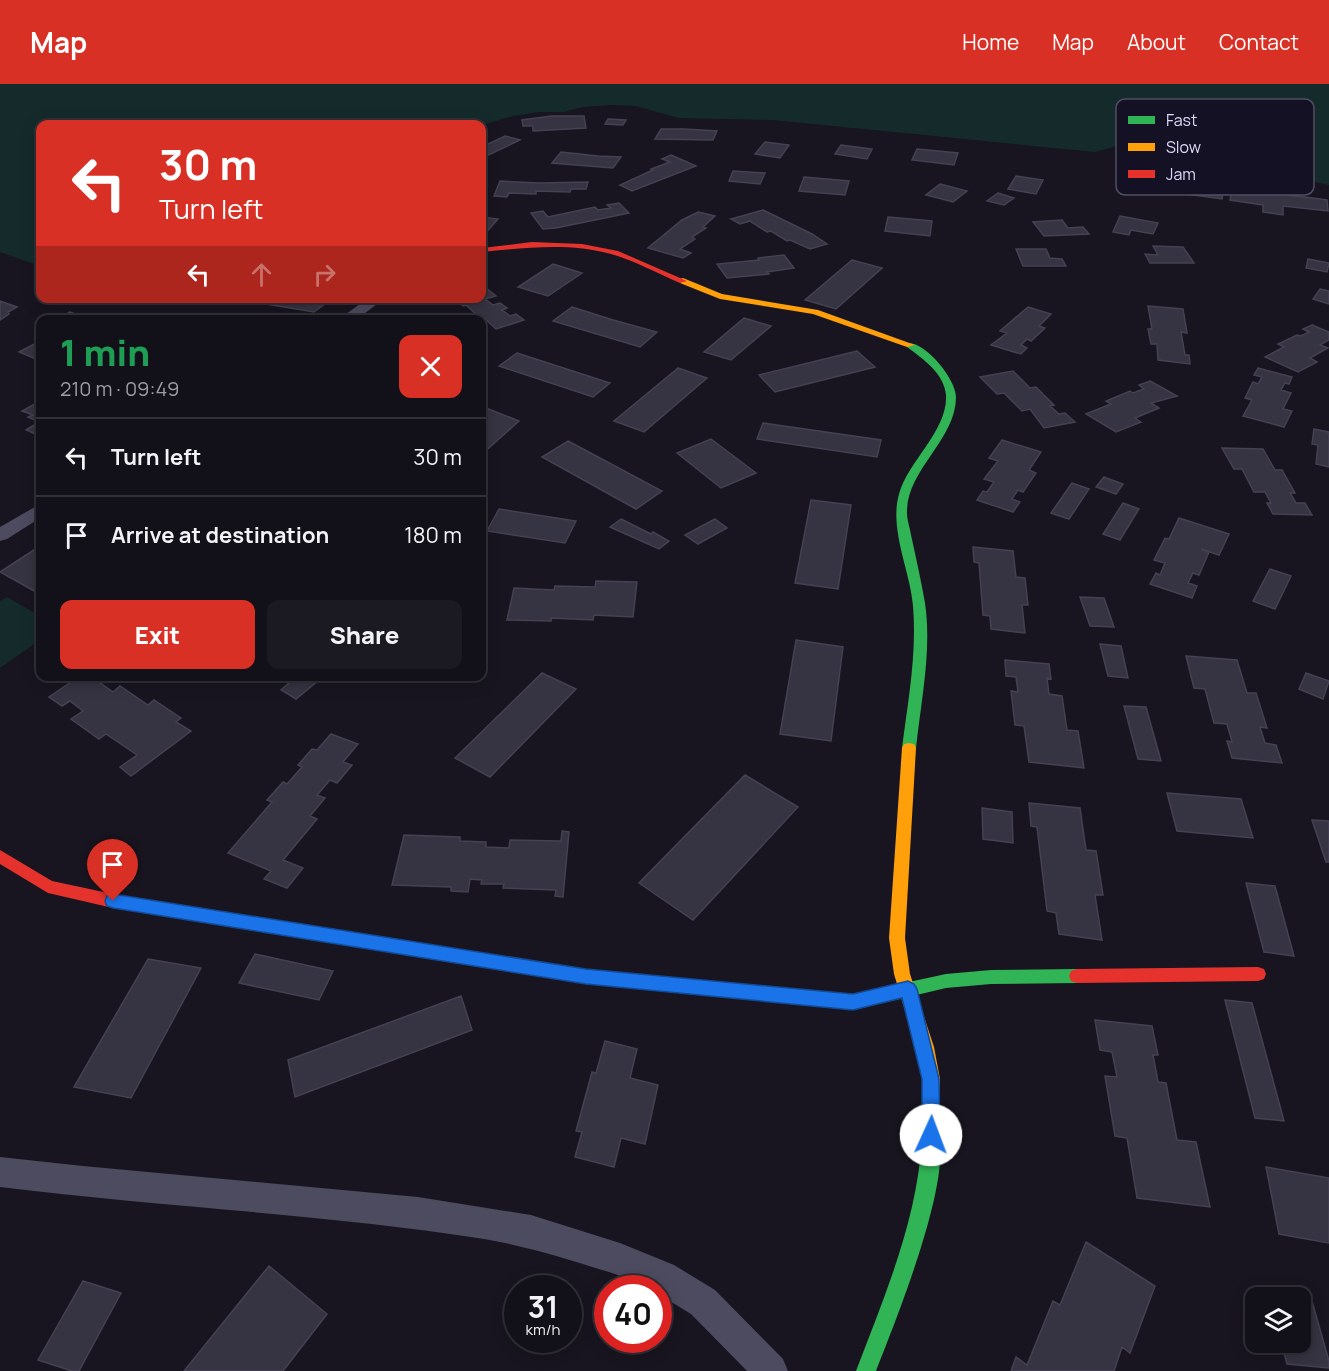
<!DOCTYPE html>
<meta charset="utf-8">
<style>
body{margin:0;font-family:Manrope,sans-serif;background:#1b1921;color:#f1f3f6;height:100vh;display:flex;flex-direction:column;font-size:22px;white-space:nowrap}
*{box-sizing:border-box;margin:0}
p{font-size:20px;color:#9c9da2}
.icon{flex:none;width:33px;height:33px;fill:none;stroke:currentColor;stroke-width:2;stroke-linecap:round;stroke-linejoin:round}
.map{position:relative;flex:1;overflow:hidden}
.details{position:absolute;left:36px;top:231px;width:450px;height:366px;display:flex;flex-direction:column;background:#121018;border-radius:12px;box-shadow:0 3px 15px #0003,0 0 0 2px #313037}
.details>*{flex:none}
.top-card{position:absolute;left:36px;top:36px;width:450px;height:183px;border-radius:12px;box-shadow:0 3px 15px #0003,0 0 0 2px #313037;background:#d93025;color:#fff;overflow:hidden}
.buttons{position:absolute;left:1245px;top:1203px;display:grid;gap:12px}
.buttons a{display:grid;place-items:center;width:66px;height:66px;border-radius:12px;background:#121018;box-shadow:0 3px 15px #0003,0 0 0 2px #313037;font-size:30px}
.speed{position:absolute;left:504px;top:1191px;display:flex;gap:12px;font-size:30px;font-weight:700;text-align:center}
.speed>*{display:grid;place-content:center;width:78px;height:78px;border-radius:50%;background:#121018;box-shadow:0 3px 15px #0003,0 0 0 2px #313037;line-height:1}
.speed small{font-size:15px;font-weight:400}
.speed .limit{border:9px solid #d22;background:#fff;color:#111}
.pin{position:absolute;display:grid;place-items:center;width:51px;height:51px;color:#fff;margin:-62px -26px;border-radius:50% 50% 50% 0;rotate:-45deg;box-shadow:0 0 6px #0007}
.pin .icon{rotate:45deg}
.me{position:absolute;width:66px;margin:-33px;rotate:2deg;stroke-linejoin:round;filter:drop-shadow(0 0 4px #0008)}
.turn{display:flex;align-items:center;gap:21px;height:126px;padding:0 24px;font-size:27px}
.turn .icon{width:78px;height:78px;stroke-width:2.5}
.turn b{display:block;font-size:42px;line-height:51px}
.lanes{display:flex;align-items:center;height:57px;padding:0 24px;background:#0003;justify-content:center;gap:30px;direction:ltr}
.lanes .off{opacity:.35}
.round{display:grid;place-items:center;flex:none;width:63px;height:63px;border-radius:12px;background:#1b1921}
.head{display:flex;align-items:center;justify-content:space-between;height:102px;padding:0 24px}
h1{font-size:36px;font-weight:800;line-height:45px;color:#1e9e55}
.button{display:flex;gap:12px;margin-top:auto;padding:12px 24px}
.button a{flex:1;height:69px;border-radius:12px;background:#d93025;color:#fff;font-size:24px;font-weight:800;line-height:69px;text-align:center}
.button a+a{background:#1b1921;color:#f1f3f6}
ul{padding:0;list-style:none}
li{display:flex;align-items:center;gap:18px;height:78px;padding:0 24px;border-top:2px solid #313037}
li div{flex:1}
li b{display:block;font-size:22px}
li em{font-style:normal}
header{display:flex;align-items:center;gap:36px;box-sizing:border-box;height:84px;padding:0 30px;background:#d93025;color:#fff}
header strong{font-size:28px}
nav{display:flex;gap:33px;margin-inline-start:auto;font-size:21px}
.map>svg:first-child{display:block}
</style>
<header>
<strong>Map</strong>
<nav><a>Home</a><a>Map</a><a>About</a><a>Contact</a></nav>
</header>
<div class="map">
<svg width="1329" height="1287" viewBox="0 0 1329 1287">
<rect width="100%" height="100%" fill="#181520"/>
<path fill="#152b2b" d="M0,0H1329V101L1246,82L1201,64L1146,52L1118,53L1116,62L1095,68L773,36L679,34L636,22L610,21L583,23L564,28H539L513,32L482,41L40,40V182L0,168Z
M7,513L40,532V556L0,584V517Z"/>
<path fill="#363342" stroke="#454153" stroke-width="1.5" d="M552,32H584L586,44L533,47V42H523L522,36Z
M608,35L626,36L623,41L605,40Z
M661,45H685L717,47L713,56L655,55Z
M505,52L520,56L482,74V63Z
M765,58L789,61L780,74L755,70Z
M841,61L872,65L867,75L835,70Z
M917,65L958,69L954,81L912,76Z
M561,68L598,72L621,73L613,84L552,79Z
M671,71L696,82L632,107L620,101L653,86L651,85L670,78L662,75Z
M1201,83L1217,85L1223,88V91L1229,92L1228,100L1223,99V105L1263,107V102L1283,105L1282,110L1327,116L1328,127L1283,122V131L1263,128V121L1230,116L1231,110L1223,109L1222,115L1187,110L1189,99L1200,98L1201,92L1194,91L1195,84Z
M733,87L765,89L760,100L729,97Z
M1016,92L1043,96L1036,110L1008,105Z
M804,93L849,97L845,111L799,107Z
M500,97L538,99L588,98L586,105H571L570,108L536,107V110L509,109L507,113L494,112Z
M940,100L967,107L953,118L926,111Z
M998,109L1014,114L1004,121L987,117Z
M619,119L629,129L556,144L543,145L531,129L543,127L548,133L595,123L598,126L611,124L607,121Z
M763,126L812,150L827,160L810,165L790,156L787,157L771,147L767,148L750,137L740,140L731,135Z
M698,128L715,132L703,143L706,144L692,153L695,155L680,165L691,169L683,174L648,164L682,136Z
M1120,132L1158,139L1153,150L1131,146L1129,151L1113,148Z
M482,133L498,135L483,152H482Z
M888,133L932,137L930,152L885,147Z
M1062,136L1068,144L1083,143L1089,150L1044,152L1033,138Z
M1153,162L1183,163L1194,179H1150L1145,170L1158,171Z
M1016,165H1046L1050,174L1062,175L1066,182H1023Z
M784,171L794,184L767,188L769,190L727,194L717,180L759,176L758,174Z
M1308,175L1329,179L1327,188L1306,184Z
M852,176L882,184L836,225L805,216Z
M553,180L582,189L548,212L518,203Z
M482,201L496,212L485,215L493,221L500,219L507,224L502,226L510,232L516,230L524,236L496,245L483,233L480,234L466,221L463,222L454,214H482Z
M1320,205L1329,207V220L1313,215Z
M333,214L314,228L236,215V214Z
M0,217L17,223L8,228L9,230L0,236Z
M1148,222L1183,225L1187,249L1181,248L1185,271H1189L1190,280L1158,276L1157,260H1151L1148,245H1152Z
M572,223L613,236L657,248L640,263L553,237Z
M1028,223L1051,230L1039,242L1045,244L1031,257L1027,255L1021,261L1027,264L1021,270L991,261L1007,249L1000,247Z
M70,228L83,233L77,236H55Z
M744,234L771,242L731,276L704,268Z
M1312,241L1329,248V256L1320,261L1328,264L1310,274L1317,278L1298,288L1265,273L1284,263L1278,260L1297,251L1301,252L1309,248L1303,245Z
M40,257V275L38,276L19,268Z
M857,267L875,283L775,308L759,291Z
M517,269L610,299L593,313L499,282Z
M678,284L707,294L644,348L614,337Z
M1258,284L1292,293L1289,300L1285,299L1281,306L1291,309L1283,325L1292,327L1284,343L1243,332L1252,316L1245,314L1253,298L1258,300L1262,293L1254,291Z
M1013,287L1030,304L1036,303L1054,321L1050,322L1059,330L1065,329L1075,338L1044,344L1030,325L1022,327L1004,309L997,310L980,293Z
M1150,297L1177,312L1151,319L1159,324L1135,334L1141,338L1116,348L1086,330L1111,320L1106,317L1130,307L1133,309L1144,305L1139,301Z
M40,317V352L26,346L39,338L28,333L33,331L22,327Z
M486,324L519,337L482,370V328Z
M763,339L881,356L877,373L757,355Z
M1314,345L1329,348V383L1316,380L1318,361L1312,360Z
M711,355L756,389L721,404L677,369Z
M1002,356L1041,368L1029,386L1036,389L1023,408L1018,406L1012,415L1020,418L1013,428L977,416L983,407L987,408L994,398L984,395L998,377L989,374Z
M568,357L662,407L636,425L542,373Z
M1222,364L1263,365L1275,386H1282L1295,409H1290L1296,419H1305L1312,431L1273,430L1267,419H1271L1265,408H1254L1242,385H1234Z
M1104,393L1123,400L1116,410L1096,403Z
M1072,399L1089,405L1069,435L1051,429Z
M811,416L851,421L838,505L795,499Z
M1123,419L1139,425L1120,456L1103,450Z
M499,425L550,433L576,437L565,459L487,447Z
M1179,434L1229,450L1219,471L1201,465L1209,468L1199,491L1193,489L1188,499L1197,502L1192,514L1150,500L1156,489L1160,491L1165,479L1154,476L1165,454L1169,455Z
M621,435L651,450L653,448L669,457L659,465L610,443Z
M715,435L727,444L698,460L685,451Z
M40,462V505L36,508L0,488Z
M973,463L1013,467L1016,493L1025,494L1028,521H1022L1025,549L991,545L990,532L983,531L979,479L974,478Z
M1270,485L1291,492L1275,525L1253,517Z
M596,497L637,498L633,533L594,531L593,536L551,534V537L507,536L514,504L554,506L555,502L595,503Z
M1080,513L1104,514L1114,543L1090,542Z
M796,556L843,563L831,657L780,650Z
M1100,560L1121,562L1128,594L1108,592Z
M1186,572L1237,576L1247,609H1256L1267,644L1260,643L1265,659L1276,661L1282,679L1232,674L1227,657L1232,658L1227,640L1214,639L1205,605L1194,604Z
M1005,576L1049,580L1051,595L1047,594L1049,610L1062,612L1067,646L1078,647L1084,684L1029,678L1024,642L1015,641L1011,607L1018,608L1016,593L1006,592Z
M542,589L576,605L490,693L455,674Z
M1306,589L1329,597L1323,615L1299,605Z
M80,592H98L103,596L99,598L113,608L120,602L148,621L154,616L181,634L176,638L191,647L131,692L120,683L137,671L106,650L99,655L71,635L83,627L70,617L62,622L49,613Z
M297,592H324L296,615L281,606Z
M1124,622L1146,623L1161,677L1138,675Z
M331,650L358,660L343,678L352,681L337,699L330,696L317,711L325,714L310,732L317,735L283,776L303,784L287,804L264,795L271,787L228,769L272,718L267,716L283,698L287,700L302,683L298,681L312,665L317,666Z
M745,691L798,723L693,836L639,799Z
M1167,709L1241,715L1253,754L1177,747Z
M1029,719L1080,724L1086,766L1096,767L1103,811H1095L1102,856L1059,850L1056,829L1047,827L1037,743L1031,742Z
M982,724L1012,728L1013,759L983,755Z
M1312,736L1329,737V778H1326Z
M562,747L569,748L563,813L555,812L556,806L503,804L504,800H481L482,796L470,795L468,808L451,807V803L392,801L404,751L460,753V757L486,758V763L509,764L510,756L561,757Z
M1246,799L1275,802L1294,872L1264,868Z
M255,870L333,887L319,916L239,899Z
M148,875L201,884L131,1014L74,1003Z
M461,912L472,946L295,1013L288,976Z
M1225,916L1252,919L1284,1037L1255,1034Z
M1095,936L1152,942L1158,971H1153L1158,998L1166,999L1177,1056L1196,1058L1210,1123L1137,1114L1127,1054L1115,1052L1105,992L1117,993L1112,968L1100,966Z
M605,957L637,965L630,994L658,1001L645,1060L621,1054L614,1083L575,1073L582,1048L576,1047L592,988L596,989Z
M1266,1083L1329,1094V1159L1279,1150Z
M1086,1158L1155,1202L1130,1269L1122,1263L1114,1287H1011L1016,1273L1027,1281L1053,1217L1060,1221Z
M269,1182L327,1230L283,1287H184Z
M83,1197L121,1209L79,1287H72L38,1276Z
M1268,1205L1310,1210L1329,1277V1284L1287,1280L1281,1258H1300V1214H1270Z"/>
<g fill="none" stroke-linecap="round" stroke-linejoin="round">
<path fill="#4d4b60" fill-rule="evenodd" d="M368,214H385L356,236H338Z
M40,420V434L7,455L0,457V443Z
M0,1073L83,1082L418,1113L531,1131L620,1159L674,1181L715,1206L783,1275L788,1287H747L691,1230L658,1210V1204C642,1204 627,1194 612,1189C567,1175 530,1163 484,1155C324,1130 161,1123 0,1103Z"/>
<path fill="#30b455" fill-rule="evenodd" d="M907,259C925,257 956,295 956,313C956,356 906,386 907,429C907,436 910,444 911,451C916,474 921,496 925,519C932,566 921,617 916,664L914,668H904L902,664C908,617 917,570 913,522C910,486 889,446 899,410C908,377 948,347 946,311C944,289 923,275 907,263Z
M287,838L586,886L853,910L946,890L991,886L1077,885L1083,887L1085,892L1083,897L1077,899L991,900L946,904L853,926L586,900L287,852L281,850L279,845L281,840Z
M931,1046L937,1049C955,1091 894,1241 876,1287H856C885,1211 917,1137 922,1055L925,1049Z"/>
<path fill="#ff9f0a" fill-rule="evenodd" d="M683,194L722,210L818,226L915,261L907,263L813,230L720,215L680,199V195Z
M909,659L914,660L916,664L905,854L910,890L934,963L940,995V1055L937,1061L931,1064L925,1061L922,1055V995L916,963L894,890L889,854L902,664L904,660Z"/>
<path fill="#e5322d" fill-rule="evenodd" d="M532,158L582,160L618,167L687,197L680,199C657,189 635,177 611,170C568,158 525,164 482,168V164Z
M0,766L52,797L113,810L287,838L293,840L295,845L293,850L287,852L113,824L48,809L0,780Z
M1258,883L1264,885L1266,890L1264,895L1258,897L1077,899L1071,897L1069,892L1071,887L1077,885Z"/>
</g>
<path fill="#1a73e8" stroke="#114b97" stroke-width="1.5" d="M113,810L586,885L853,910L908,897L914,900L917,905L939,995L940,1051L938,1058L931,1060L925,1058L922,1051V995L902,914L853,926L586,900L113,824L107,822L105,817L107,812Z"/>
<rect x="1116" y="15" width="198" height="96" rx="9" fill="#151124" stroke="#514d64" stroke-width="1.5"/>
<rect x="1128" y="32" width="27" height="8" fill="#30b455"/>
<rect x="1128" y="59" width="27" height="8" fill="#ff9f0a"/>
<rect x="1128" y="86" width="27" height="8" fill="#e5322d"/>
<g font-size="16" fill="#ddd9fb">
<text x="1166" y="42">Fast</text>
<text x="1166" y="69">Slow</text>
<text x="1166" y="96">Jam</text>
</g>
</svg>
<div class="buttons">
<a><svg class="icon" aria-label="layers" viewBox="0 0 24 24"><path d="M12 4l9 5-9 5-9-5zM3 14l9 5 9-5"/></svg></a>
</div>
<div class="speed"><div>31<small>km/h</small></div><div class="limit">40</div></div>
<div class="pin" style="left:113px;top:817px;background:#d93025"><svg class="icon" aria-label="arrive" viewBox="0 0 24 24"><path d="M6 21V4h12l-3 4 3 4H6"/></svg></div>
<svg class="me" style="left:931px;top:1051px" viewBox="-20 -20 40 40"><circle r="19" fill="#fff"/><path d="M0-13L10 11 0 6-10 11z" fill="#1a73e8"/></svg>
<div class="top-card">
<div class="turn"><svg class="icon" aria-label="left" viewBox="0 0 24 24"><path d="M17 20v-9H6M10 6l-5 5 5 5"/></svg><div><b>30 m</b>Turn left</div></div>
<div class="lanes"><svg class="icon" aria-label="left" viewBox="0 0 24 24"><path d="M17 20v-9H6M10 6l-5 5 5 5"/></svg><svg class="icon off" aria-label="ahead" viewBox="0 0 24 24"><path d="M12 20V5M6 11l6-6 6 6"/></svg><svg class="icon off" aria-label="right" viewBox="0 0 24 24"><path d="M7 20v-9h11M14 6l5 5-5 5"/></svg></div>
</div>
<section class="details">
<div class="head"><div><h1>1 min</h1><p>210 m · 09:49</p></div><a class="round" style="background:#d93025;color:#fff"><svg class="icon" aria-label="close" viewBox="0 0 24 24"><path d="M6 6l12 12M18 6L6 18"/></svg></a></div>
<ul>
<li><svg class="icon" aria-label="left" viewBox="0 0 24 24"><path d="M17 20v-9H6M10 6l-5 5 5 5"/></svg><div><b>Turn left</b></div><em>30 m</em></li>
<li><svg class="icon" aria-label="arrive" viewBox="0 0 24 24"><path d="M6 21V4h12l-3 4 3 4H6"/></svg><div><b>Arrive at destination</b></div><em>180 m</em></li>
</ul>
<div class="button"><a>Exit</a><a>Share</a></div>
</section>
</div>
